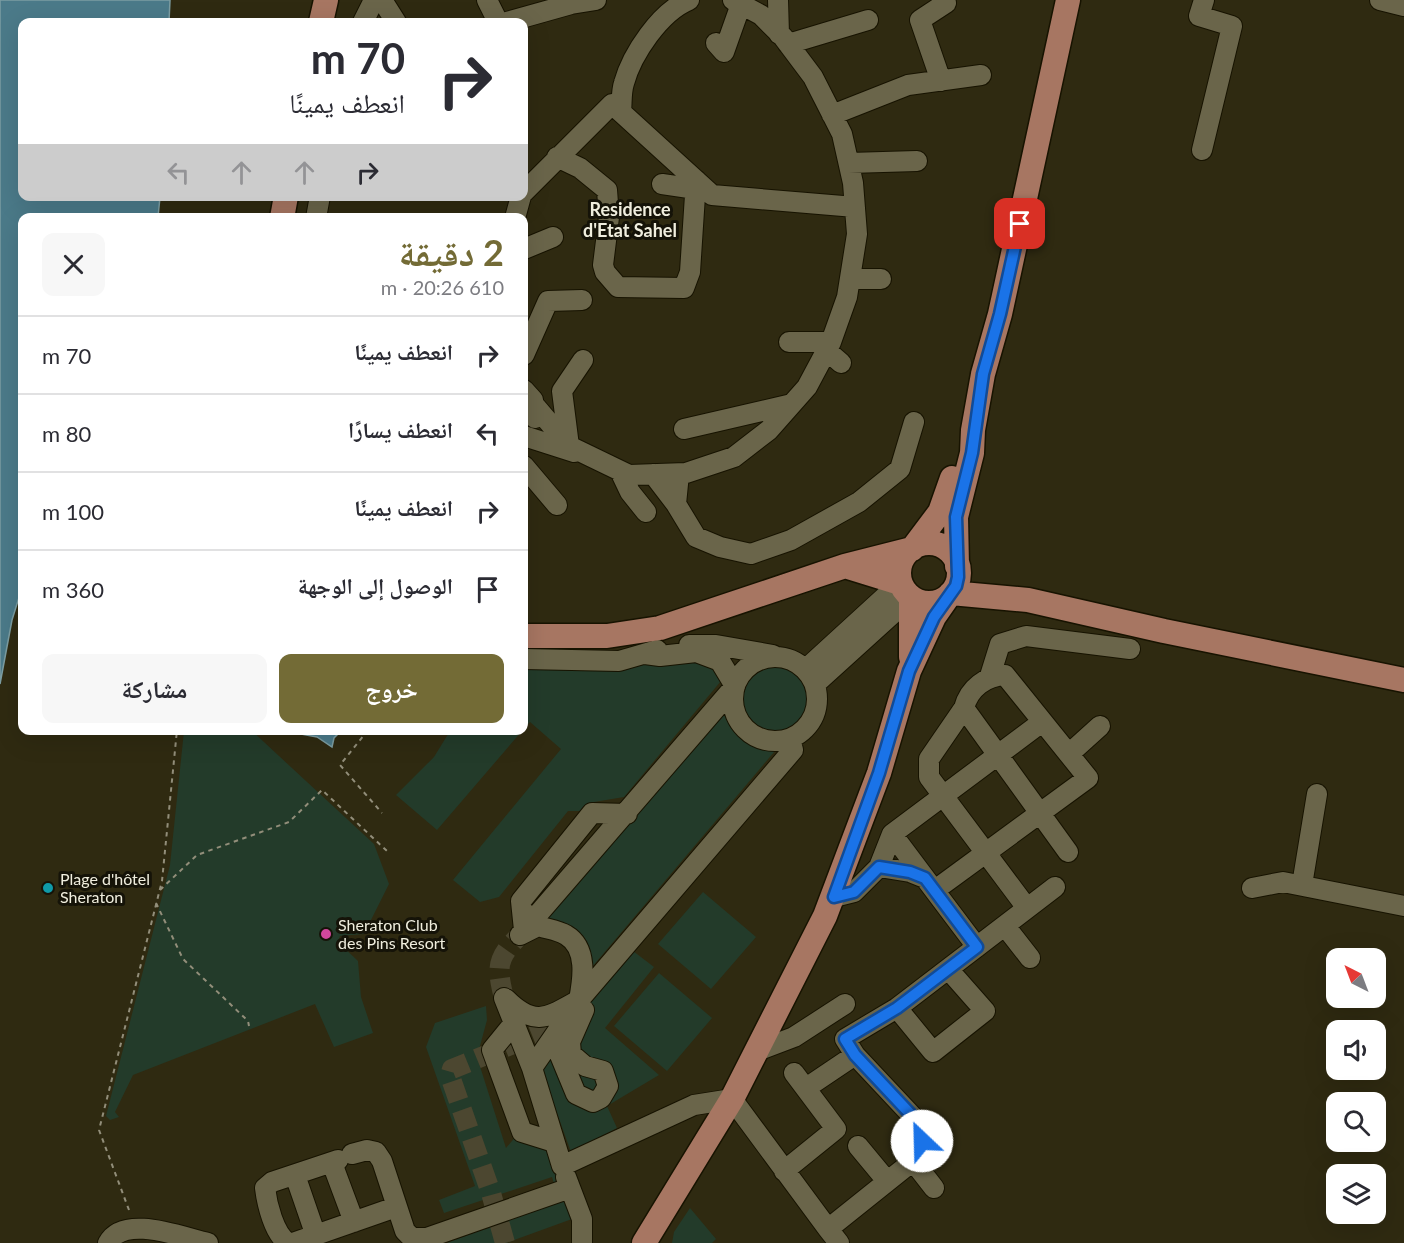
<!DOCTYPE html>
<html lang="ar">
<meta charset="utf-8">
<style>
body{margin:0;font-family:Lato,"Noto Naskh Arabic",sans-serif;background:#f7f7f7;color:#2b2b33;direction:rtl;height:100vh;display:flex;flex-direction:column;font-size:22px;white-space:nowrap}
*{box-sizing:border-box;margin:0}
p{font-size:20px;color:#7c7c81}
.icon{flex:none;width:33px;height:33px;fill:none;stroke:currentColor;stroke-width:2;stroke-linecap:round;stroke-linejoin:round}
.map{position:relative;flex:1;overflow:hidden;direction:ltr}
.details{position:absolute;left:18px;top:213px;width:510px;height:522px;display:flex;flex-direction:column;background:#fff;border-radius:12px;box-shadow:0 6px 24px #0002;direction:rtl}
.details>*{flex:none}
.banner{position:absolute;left:18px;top:18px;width:510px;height:183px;border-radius:12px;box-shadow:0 6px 24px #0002;direction:rtl;background:#fff;color:#2b2b33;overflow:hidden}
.needle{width:39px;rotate:318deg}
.controls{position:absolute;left:1326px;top:948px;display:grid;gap:12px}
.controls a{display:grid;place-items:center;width:60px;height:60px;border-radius:12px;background:#fff;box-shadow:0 6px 24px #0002;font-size:30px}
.pin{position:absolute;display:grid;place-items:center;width:51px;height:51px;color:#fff;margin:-26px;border-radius:12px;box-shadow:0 3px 9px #0006}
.me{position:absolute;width:66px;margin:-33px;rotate:336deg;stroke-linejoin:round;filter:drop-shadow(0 0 4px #0008)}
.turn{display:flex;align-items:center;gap:21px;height:126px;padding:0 24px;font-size:27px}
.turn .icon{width:78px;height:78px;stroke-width:2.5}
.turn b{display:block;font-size:42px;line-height:51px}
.lanes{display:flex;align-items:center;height:57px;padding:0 24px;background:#0003;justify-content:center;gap:30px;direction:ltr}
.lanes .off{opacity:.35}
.round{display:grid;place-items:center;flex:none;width:63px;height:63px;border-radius:12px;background:#f7f7f7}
.overview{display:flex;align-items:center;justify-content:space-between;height:102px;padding:0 24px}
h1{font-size:36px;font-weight:700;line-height:45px;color:#736b36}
.action{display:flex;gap:12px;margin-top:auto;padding:12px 24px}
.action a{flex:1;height:69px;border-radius:12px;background:#736b36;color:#fff;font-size:24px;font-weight:700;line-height:69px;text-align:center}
.action a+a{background:#f7f7f7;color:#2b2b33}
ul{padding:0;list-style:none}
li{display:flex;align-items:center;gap:18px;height:78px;padding:0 24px;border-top:2px solid #e1e1e2}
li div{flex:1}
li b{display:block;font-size:22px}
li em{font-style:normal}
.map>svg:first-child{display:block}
</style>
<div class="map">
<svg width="1404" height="1243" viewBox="0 0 1404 1243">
<rect width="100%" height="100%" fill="#2f2a11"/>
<path fill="#233b2a" d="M692,658L720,672L721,681L624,797L594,802L584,811H568L499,897L480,902L453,880L561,749L530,722L524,728V665Z
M743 701a35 35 0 1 1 70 0a35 35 0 1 1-70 0Z
M729,707C735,733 755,742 780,745L592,967L540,923Z
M184,731H252L374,844L389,884L364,934L340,936L338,942L358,961L361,997L373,1033L334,1047L315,1004L133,1075L115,1112L119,1117L110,1120L106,1116L170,865Z
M450,731H522L437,830L396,795L434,757Z
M703,892L756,937L711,989L658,944Z
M633,951L654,967L605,1028L659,1075L607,1106L617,1128L571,1152L540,1066L590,996Z
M659,973L712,1018L667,1071L614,1026Z
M486,1006L487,1020L477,1057L506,1148L517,1135L550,1153L572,1219L506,1243H447L559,1200L552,1177L444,1213L439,1200L475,1186L426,1047L435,1023Z
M690,1208L716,1239L712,1243H672L674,1232Z"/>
<path fill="#4b7a89" stroke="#7c9da2" stroke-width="1.5" d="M0,0H170L169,22H22V196L160,197L158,217L22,218V588L12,620L0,684Z
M285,731L341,730V731L334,738L332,747L317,737Z"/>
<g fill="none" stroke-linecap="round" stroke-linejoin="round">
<path stroke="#4c4730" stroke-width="20" stroke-dasharray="20 10" stroke-linecap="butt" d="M504,998C496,966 497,958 520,935
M505,1243L491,1193L450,1076L452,1069L540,1033L551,1038L557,1048"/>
<defs>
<path id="minor" d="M382,0L396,22
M487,0L498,22
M778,0L779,34
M1380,0L1404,6
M363,22L374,0
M507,22L571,4L596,0
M716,43L724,52L741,4
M788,44L868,20
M941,81L920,20L946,3
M621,112C622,103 621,92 624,83C632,54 660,12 689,0
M832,115L908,85L981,75
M1202,150L1232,26L1199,16L1204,0
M557,157L580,168L607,190L609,217L603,265L605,272L618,287L684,288L690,272L696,180
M849,163L917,161
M662,184L696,189
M524,192L612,104L712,195L855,207
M316,218L320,196
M515,218L521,196
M524,249L553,237
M850,279H881
M789,342H831
M826,350L841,363
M524,355L548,301L582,300
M524,390L533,400L535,418
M536,407L569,446L629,475L686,473L734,457L769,430L807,387L831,342L847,297L857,234L853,183L842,134L813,77L783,37L761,15L733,0
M684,429L792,404
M524,436L574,452
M569,446L562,391L583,360
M524,466L557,505
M620,471L630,492L646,512
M653,474L676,504L679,474
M676,504L696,537L720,547L751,554L791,540L859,502L900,469L914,422
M689,645H716L773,655
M733 699a42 42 0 1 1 84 0a42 42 0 1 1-84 0Z
M524,659L619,661L657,650
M806,669L900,583
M990,676L1000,644L1026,636L1130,649
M815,684L911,597
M964,708L929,759V777L1027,908
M1069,754L1100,726
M892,834L925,878
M879,867L892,834L1042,722
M1302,885L1317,794
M1252,888L1283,882L1404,906
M935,890L1088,778L1005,675C986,676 969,688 964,708L1068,852
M834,897L854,892L879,867L910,872L925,878L977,947
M1005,926L1030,958
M524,930L521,901L592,813L627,814
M520,935L735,686L720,661L696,652L660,656L645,654
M504,998L532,1068L562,1166L694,1105L732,1099L828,1229
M506,999C535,1028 548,1017 579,1000C583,979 588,948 566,935C558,930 547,929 538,926L520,935
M897,1008L933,1052L985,1011L948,969
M514,1023L492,1050L522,1132L554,1142
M557,1048L576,1094L593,1102L601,1098L608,1086L603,1071L585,1066L571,1054L570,1042L584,1010
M757,1051L794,1037L845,1004
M532,1068L579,1000L793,750L790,739
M806,1088L855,1055
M858,1146L887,1181
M352,1154L367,1150L376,1152L382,1161L405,1231L412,1238H427L570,1188
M913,1161L934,1188
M332,1163L354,1222
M784,1171L836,1129L794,1073
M295,1175L316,1236
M566,1177L582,1219V1243
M108,1243C124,1214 181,1237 208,1243
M288,1243C274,1234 267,1204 265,1188L272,1182L338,1160
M293,1243L396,1207
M839,1243L828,1229L913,1161L922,1141L915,1119L855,1055L845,1039L897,1008L1055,887"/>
<path id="major" d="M321,22L326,0
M282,218L286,196
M899 573a30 30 0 1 1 60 0a30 30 0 1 1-60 0Z
M913,548L940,512L952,478
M845,566L900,583
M957,566L956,517L972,453L973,430L983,374L1000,314L1068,0
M951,593L1028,600L1164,631L1404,680
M524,636H607L660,628L845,566L912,549
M911,657V597
M644,1243L732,1099L825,916L879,773L909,671L934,617L950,594"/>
</defs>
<use href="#minor" stroke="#171300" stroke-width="22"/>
<use href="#major" stroke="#171300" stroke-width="27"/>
<path stroke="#928e7a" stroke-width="2" stroke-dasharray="4.5 4.5" stroke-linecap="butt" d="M368,730L340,765L382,813
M160,890L197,855L289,822L322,790L388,852
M156,903L183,959L248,1021L249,1026
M129,1210L99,1130L162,881L177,730"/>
<use href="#minor" stroke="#6a654a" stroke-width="20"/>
<use href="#major" stroke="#a77662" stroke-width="24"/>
</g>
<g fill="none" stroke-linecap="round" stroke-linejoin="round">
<defs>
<path id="route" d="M922,1141L915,1119L855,1055L845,1039L897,1008L977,947L925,878L910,872L879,867L854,892L834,897L879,773L909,671L934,617L956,586L958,577L956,517L972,453L983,374L1000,314L1020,224"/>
</defs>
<use href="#route" stroke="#114b97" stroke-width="15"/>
<use href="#route" stroke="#1a73e8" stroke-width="10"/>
</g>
<circle fill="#0f9aa8" stroke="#151308" stroke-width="2" cx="48" cy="888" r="6"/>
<circle fill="#d1479c" stroke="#151308" stroke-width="2" cx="326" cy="934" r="6"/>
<g text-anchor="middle" stroke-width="6" stroke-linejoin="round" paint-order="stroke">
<g font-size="16" fill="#f0eede" stroke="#151308" text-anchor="start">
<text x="60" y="885">Plage d'hôtel<tspan x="60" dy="18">Sheraton</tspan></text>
<text x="338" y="931">Sheraton Club<tspan x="338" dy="18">des Pins Resort</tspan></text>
</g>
<g font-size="18" font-weight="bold" fill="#f0eede" stroke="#151308">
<text x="630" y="216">Residence<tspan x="630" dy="21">d'Etat Sahel</tspan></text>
</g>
</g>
</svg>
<div class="controls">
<a><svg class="needle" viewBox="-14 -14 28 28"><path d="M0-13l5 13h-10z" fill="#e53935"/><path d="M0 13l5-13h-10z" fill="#7c7c81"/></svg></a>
<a><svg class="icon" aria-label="sound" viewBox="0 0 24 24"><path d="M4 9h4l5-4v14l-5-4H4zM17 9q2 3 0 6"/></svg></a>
<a><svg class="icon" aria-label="search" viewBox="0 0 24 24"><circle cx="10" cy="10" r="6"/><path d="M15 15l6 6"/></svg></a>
<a><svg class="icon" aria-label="layers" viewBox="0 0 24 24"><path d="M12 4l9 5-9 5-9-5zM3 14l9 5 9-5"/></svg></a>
</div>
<div class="pin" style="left:1020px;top:224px;background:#d93025"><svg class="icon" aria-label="arrive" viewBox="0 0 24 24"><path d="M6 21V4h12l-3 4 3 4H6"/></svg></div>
<svg class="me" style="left:922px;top:1141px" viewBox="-20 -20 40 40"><circle r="19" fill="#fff"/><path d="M0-13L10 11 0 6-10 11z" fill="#1a73e8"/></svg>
<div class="banner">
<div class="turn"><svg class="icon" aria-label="right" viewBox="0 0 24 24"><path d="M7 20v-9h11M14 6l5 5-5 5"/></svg><div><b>70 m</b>انعطف يمينًا</div></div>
<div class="lanes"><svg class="icon off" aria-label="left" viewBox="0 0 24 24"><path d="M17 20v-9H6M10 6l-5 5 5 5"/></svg><svg class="icon off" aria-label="ahead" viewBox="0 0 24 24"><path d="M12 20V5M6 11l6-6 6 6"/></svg><svg class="icon off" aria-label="ahead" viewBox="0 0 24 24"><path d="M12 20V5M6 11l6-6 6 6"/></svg><svg class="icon" aria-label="right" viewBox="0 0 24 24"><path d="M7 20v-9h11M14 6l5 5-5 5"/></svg></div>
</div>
<section class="details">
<div class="overview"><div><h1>2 دقيقة</h1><p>610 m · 20:26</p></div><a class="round"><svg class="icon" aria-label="close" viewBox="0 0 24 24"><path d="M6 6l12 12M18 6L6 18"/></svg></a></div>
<ul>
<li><svg class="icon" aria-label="right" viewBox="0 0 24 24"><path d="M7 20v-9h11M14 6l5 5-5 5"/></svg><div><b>انعطف يمينًا</b></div><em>70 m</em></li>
<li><svg class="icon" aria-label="left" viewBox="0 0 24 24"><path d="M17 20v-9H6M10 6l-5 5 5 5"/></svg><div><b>انعطف يسارًا</b></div><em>80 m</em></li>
<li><svg class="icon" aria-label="right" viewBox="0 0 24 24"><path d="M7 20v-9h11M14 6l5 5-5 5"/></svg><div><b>انعطف يمينًا</b></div><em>100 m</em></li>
<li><svg class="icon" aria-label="arrive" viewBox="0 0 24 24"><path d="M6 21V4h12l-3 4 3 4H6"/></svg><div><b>الوصول إلى الوجهة</b></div><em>360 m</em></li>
</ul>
<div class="action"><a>خروج</a><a>مشاركة</a></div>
</section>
</div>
